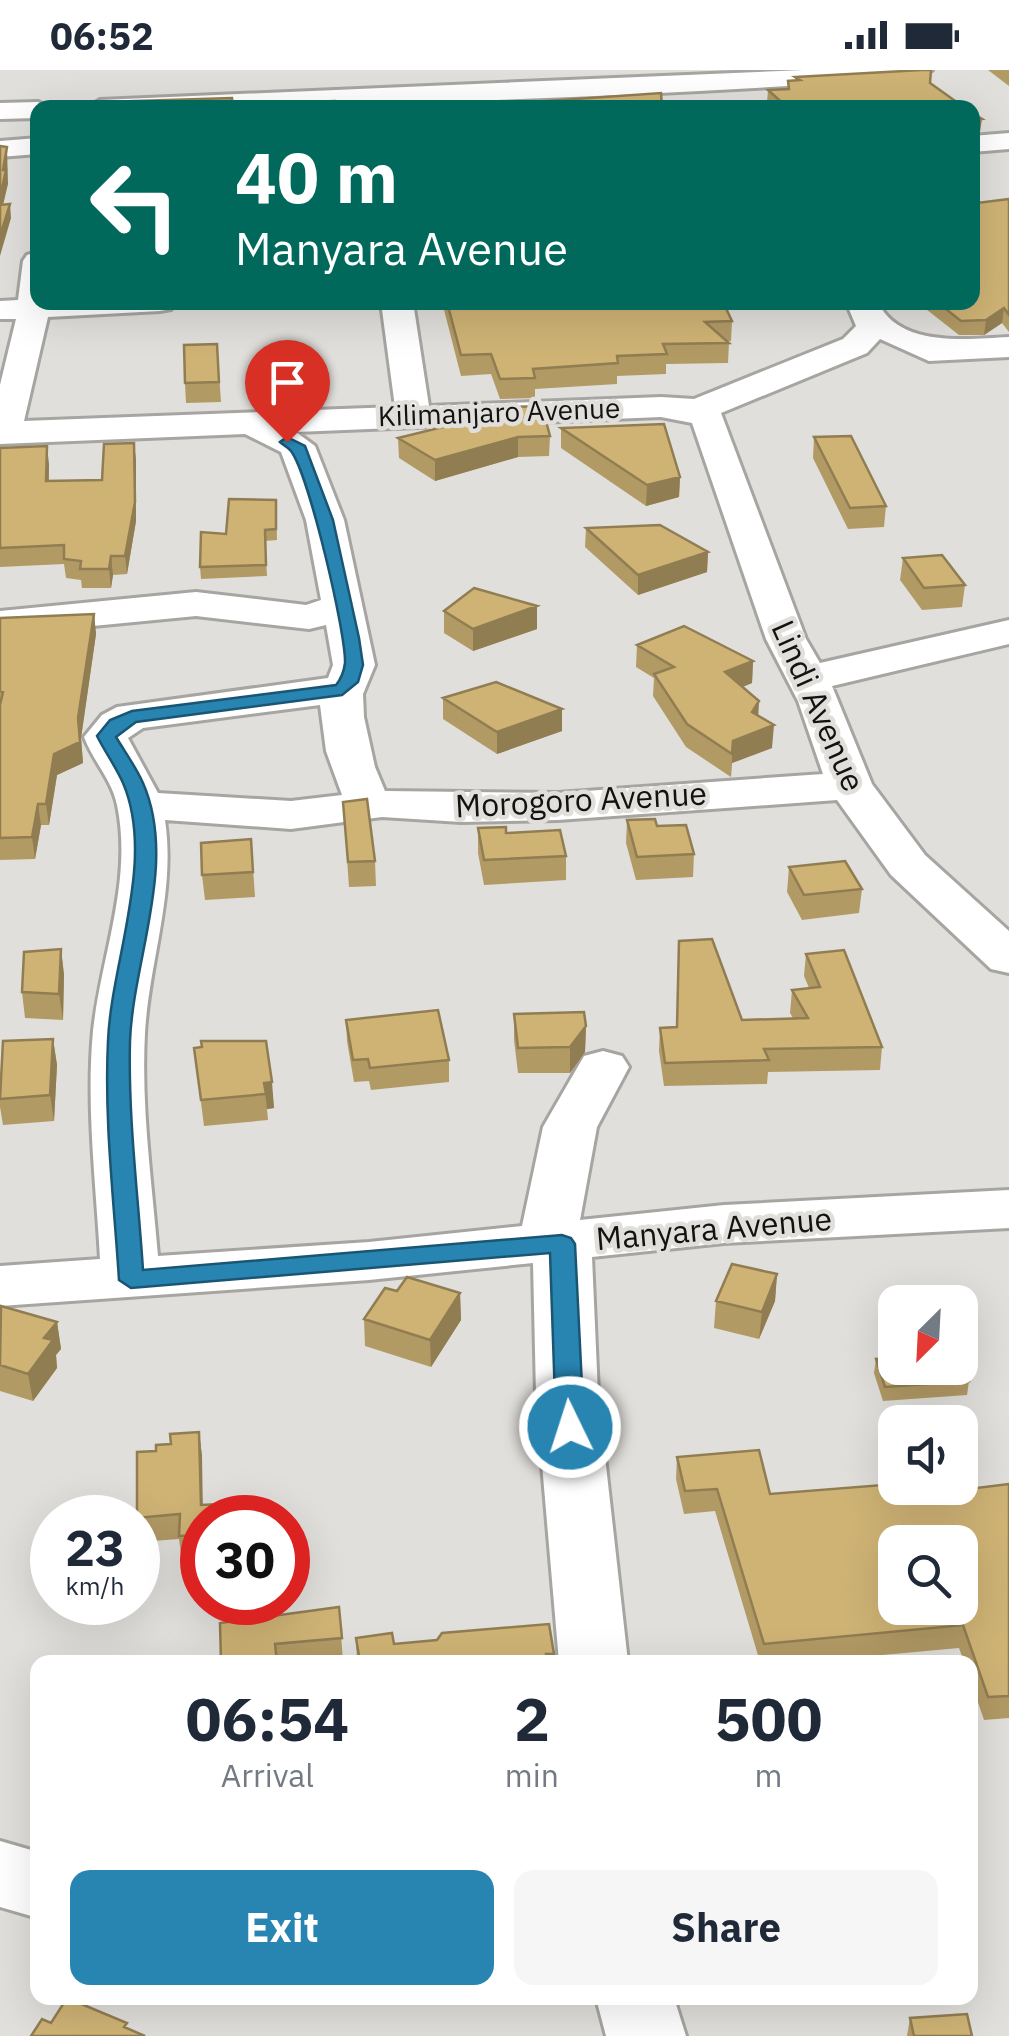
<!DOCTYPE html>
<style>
body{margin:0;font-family:"IBM Plex Sans",sans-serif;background:#f6f6f7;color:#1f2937;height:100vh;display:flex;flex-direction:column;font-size:38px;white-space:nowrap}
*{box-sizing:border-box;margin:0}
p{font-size:32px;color:#747a83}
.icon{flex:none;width:55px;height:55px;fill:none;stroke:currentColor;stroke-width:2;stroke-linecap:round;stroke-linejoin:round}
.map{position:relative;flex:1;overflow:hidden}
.panel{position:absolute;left:30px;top:1585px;width:948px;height:350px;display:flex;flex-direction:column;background:#fff;border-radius:20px;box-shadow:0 10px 40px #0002}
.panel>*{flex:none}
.hud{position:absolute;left:30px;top:30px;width:950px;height:210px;border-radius:20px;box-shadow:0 10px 40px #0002;background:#00695c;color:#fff;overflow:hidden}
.needle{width:65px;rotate:204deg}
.buttons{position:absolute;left:878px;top:1215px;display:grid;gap:20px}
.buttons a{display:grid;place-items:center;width:100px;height:100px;border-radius:20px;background:#fff;box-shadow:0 10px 40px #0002;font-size:50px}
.speed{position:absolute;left:30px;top:1425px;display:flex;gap:20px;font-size:50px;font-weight:700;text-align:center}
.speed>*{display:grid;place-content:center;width:130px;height:130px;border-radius:50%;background:#fff;box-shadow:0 10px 40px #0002;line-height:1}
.speed small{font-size:25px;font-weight:400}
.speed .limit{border:15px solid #d22;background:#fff;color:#111}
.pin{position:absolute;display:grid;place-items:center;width:85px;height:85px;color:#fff;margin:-102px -42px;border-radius:50% 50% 50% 0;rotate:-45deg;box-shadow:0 0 10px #0007}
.pin .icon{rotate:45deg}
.me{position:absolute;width:110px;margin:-55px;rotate:356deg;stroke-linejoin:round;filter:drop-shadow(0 0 8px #0008)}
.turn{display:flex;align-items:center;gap:35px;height:210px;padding:0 40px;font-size:45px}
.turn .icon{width:130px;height:130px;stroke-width:2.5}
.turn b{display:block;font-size:70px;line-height:85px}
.eta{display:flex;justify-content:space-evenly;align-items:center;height:170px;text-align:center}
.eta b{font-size:60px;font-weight:800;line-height:70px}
.cta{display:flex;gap:20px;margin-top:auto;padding:20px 40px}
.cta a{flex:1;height:115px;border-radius:20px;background:#2885b2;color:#fff;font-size:40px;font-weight:800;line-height:115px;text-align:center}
.cta a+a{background:#f6f6f7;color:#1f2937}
.status{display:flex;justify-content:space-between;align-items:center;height:70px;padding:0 50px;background:#fff;direction:ltr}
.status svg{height:28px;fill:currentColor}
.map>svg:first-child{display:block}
</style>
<div class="status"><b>06:52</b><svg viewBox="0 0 49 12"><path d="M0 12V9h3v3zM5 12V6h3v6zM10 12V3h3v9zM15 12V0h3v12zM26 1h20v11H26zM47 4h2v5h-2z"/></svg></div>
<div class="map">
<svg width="1009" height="1966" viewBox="0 0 1009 1966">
<rect width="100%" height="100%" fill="#e1dfdb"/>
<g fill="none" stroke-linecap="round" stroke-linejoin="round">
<defs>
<path id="minor" d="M804,0H932L919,8C642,26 365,38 87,38L100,30Z
M38,32L49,38H38V48L0,49V33Z
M1009,63V79L972,82V66Z
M38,68V84L0,87V71Z
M38,182V232H175L171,239L160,241L48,247L24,351L395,337L381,232H413L429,336L661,327L694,329L843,269L856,256L846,232H878C899,278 968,269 1009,267V287L929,291L880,269L867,283L721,343L806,569L820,593L1009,550V574L832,616L872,714L925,785L1009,861V903L991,899L891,805L837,730L558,750L461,752L382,747L291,759L165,750C176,822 149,892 145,963C141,1038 152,1112 158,1186L369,1172L522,1156L543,1057L584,986L603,981L622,986L629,997L597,1057L580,1150L724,1135L1009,1120V1158L724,1173L592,1187L598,1324L628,1592H559L536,1324L533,1193L369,1210L0,1236V1196L100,1189C96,1114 86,1037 93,961C101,886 133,811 117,735C112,710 93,691 84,667L102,645L117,637L328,608L333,595L326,555L309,559L196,546L0,565V541L196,522L306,535L321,530L306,450L281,382L245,364L0,374V315L16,249H0V231L18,230L23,191L27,185ZM661,347L692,353L766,569L798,631L823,704L558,723L385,721L375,697L364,647L363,624L375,595L344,450L315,376L296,362ZM320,635L326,681L342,725L291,731L158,723L128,668L143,658Z
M0,1771L38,1782V1848L0,1837Z
M596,1928H674L686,1966H606Z"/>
</defs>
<use href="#minor" stroke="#a7a5a1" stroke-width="6"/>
<use href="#minor" fill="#fff" fill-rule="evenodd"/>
</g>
<path fill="#b29a65" d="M988,0H1009V16Z
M795,7L930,13L965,38H773L767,32L768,20L788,19V11H795Z
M1009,129V262L1002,253L984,265H959L917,232H972L977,133Z
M442,232H723L732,251L731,271H727L729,273L728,293L666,294V304L617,306V314L535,319V328L500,329L491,304L461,306Z
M217,274L221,332L186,333L185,313Z
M511,337L550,366L549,386L518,387L435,411L399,388L398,368L511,340Z
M561,358L680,407L679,427L646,436L561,378Z
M814,367L886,436L884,457L848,459L813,388Z
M134,373L136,391V451L127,504L113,505L111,518H82L81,510L66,508L64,494L0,497V378L49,394V411L102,410Z
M276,430L277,470L265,471L267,506L201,509L200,497L226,464Z
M586,458L708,482L707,502L638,525L585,477Z
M903,488L965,515L962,537L922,540L900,510Z
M444,541L537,559L473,581L444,563Z
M94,544L96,564L81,668L83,693L57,705L49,755H41L35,789L0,790V548Z
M637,575L753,591L752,613L743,617L758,646L772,678L732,693L731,707L686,677L653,626L654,608L636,597Z
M443,628L562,661L497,684L443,649Z
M343,732L375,791L376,816L349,817Z
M627,750L657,756L694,784L693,807L636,810L626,773Z
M478,758L506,763L566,786V810L484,815L478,783Z
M251,769L255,827L205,830L202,805Z
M789,797L862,819L859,843L802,850L787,822Z
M61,879L64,905L63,950L25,948L22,922Z
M806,884L882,977L880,1000L768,1002L767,1014L664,1016L659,981L660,958L742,950L793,948L790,943L792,920L809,918L804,906Z
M514,944L586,956L585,982L570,1003H518L514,970Z
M346,950L449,990V1012L371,1020L369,1011L354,1012L347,971Z
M53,969L57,995L54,1051L3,1055L0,1037V1011Z
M266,971L274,1038L267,1039L268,1050L204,1056L194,978Z
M777,1204L775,1231L759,1269L714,1258L716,1231Z
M397,1221L460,1223L461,1250L431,1297L365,1276L364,1249Z
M0,1237L57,1252L61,1279L56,1285L57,1298L33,1331L0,1321Z
M876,1289L969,1311L967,1325L883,1331L874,1303Z
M199,1362L202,1386V1489L182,1490L179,1469L140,1472L138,1448L156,1381Z
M677,1387L770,1424L969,1419L1009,1414V1648L984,1650L970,1609V1592H964L959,1578L806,1592H760L715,1441L684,1444L676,1409Z
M339,1537L343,1591L323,1592H221Z
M356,1568L394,1574L554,1584V1592H357Z
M910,1948L972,1966H907Z"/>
<path fill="#917d52" d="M982,49L980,62L972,63V50Z
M7,77L8,114L0,148V127Z
M972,79H977L976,92H972Z
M10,134L11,148L0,186V166Z
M1004,238L1002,253L984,265L986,250Z
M518,367V387L435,411V390Z
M134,373L136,391V451L127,504L125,486Z
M47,376L49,394L48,430L46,411Z
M680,407L679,427L646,436L647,415Z
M708,482L707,502L638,525V505Z
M111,486L113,505L111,518L109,499Z
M537,536V559L473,581V559Z
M94,544L96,564L81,668L83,693L57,705L49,755L46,734L54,684L78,648Z
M753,591L752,613L724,624L725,602Z
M759,631L758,654L752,642Z
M562,639V661L497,684V662Z
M774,655L772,678L732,693L731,707L733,671Z
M38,734L41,755L35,789L32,767Z
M61,879L64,905L63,950L59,924Z
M586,956L585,982L570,1003V977Z
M53,969L57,995L54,1051L50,1025Z
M272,1012L274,1038L267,1039L264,1013Z
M777,1204L775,1231L759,1269L762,1242Z
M460,1223L461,1250L431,1297L430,1270Z
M57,1252L61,1279L56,1285L57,1298L33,1331L28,1304L44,1268Z
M199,1362L202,1386L203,1448L201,1435Z"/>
<path fill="#cfb375" stroke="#917d52" stroke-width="2.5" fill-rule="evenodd" d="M922,0H931L930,13L965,38H788L768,20L789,19L788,11L800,10L795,7Z
M661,23L662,38H495L492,35Z
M232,28L233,38H103L104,32Z
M335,31L336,38H270L272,33Z
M972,43L982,49L972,50Z
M0,76L7,77L3,100H6L0,127Z
M1009,129V245L1004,238L986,250L961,251L937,232H972V130L977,133Z
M10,134L0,166V135Z
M447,232H723L732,251L705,252L729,273L663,274L667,284L617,286L618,293L533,299L535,308L500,309L491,284L461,285Z
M217,274L219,312L185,313L184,275Z
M542,336L550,366L518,367L435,390L398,368L512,340L511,337Z
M664,354L680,407L647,415L561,358Z
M851,366L886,436L850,438L814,367Z
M134,373L135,432L125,486H111L109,499H80L81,491L64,489V475L0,478V378L47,376L46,411L102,410L104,374Z
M229,429L276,430V459L265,460L266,495L200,497L201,462L226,464Z
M660,455L708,482L638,505L586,458Z
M942,485L965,515L924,518L903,488Z
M474,518L537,536L473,559L444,541Z
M94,544L78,648L80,672L54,684L46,734H38L32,767L0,768V635L3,622L0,621V548Z
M684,556L753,591L725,602L759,631L752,642L774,655L733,671L732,684L687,654L654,604L674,597L637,575Z
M496,612L562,639L497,662L443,628Z
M367,729L375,791L348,792L343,732Z
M655,749L657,756L686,755L694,784L637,787L627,750Z
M506,757V763L560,760L566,786L484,790L478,758Z
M251,769L253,802L202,805L201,773Z
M845,791L862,819L804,825L789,797Z
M712,869L742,950L808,948L792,920L820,917L806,884L844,880L882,977L764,979L769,990L665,993L660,958L677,957L679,871Z
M61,879L59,924L22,922L24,882Z
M438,940L449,990L370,998L368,989L353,990L346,950Z
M584,942L586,956L570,977L518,978L514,944Z
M53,969L50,1025L0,1029L3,971Z
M201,971H266L272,1012L264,1013L266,1024L201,1030L194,978L202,977Z
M732,1194L777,1204L762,1242L716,1231Z
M407,1207L460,1223L430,1270L364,1249L385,1218L397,1221Z
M1,1236L57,1252L44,1268L53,1270L28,1304L0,1295Z
M960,1284L969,1311L885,1317L876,1289L895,1288V1298H960Z
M199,1362L201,1435L220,1434V1448H202V1465L179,1466L180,1444L137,1448V1382L156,1381V1375L171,1374L170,1364Z
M759,1380L770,1424L895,1414V1418H960V1409H965L969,1419L1009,1414V1626L988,1627L963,1555L764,1574L717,1419L685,1421L677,1387ZM895,1472H960V1538H895Z
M339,1537L342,1568L275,1574L277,1592H221L220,1553Z
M549,1554L554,1584H546L547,1592H360L356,1568L392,1563L394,1574L437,1570L442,1563Z
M67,1928L127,1953L124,1957L145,1966H31L42,1949L51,1953Z
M967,1944L972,1966H914L910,1948Z"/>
<path fill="#2885b2" stroke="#1a5674" stroke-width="2.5" d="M287,367L305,376L333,450L359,568L363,595L358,612L342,625L136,652L116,667C125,682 136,697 143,713C178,793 133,889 130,971C128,1047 138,1124 143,1200L562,1165L571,1168L575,1174L584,1357L580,1364H560L556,1357L550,1183L131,1218L119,1210C114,1131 104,1050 108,971C111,892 156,790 123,713C116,697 105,682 97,666L110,650L132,641L336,615C341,609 344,601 345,593C346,563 309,405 291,381C288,377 283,375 280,372Z"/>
<g text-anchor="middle" stroke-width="9" stroke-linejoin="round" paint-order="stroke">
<g font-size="28" fill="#131211" stroke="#e1dfdb">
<text transform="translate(499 342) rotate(-2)" y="10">Kilimanjaro Avenue</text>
</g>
<g font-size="32" fill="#131211" stroke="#e1dfdb">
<text transform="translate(818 636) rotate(66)" y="11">Lindi Avenue</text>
<text transform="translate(581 730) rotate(-3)" y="11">Morogoro Avenue</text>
<text transform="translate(714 1159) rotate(-5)" y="11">Manyara Avenue</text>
</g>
</g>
</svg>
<div class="buttons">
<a><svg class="needle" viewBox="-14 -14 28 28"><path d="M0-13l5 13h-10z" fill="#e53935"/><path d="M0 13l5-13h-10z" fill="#747a83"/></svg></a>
<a><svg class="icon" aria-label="sound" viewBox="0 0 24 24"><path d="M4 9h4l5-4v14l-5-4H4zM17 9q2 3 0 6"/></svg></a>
<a><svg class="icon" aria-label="search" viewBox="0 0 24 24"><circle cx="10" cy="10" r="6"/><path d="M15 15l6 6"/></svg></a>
</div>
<div class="speed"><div>23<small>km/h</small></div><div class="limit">30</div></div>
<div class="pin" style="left:287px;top:372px;background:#d93025"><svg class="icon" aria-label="arrive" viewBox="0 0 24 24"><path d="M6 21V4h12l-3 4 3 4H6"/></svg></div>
<svg class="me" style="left:570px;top:1357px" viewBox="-20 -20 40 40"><circle r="17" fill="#2885b2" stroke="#fff" stroke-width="3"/><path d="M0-11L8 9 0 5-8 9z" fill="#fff"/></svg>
<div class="hud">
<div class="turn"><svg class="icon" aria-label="left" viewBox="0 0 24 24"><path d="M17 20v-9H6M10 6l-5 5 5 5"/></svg><div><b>40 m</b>Manyara Avenue</div></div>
</div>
<section class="panel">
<div class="eta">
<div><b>06:54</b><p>Arrival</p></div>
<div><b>2</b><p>min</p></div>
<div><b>500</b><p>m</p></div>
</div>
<div class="cta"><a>Exit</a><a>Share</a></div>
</section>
</div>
